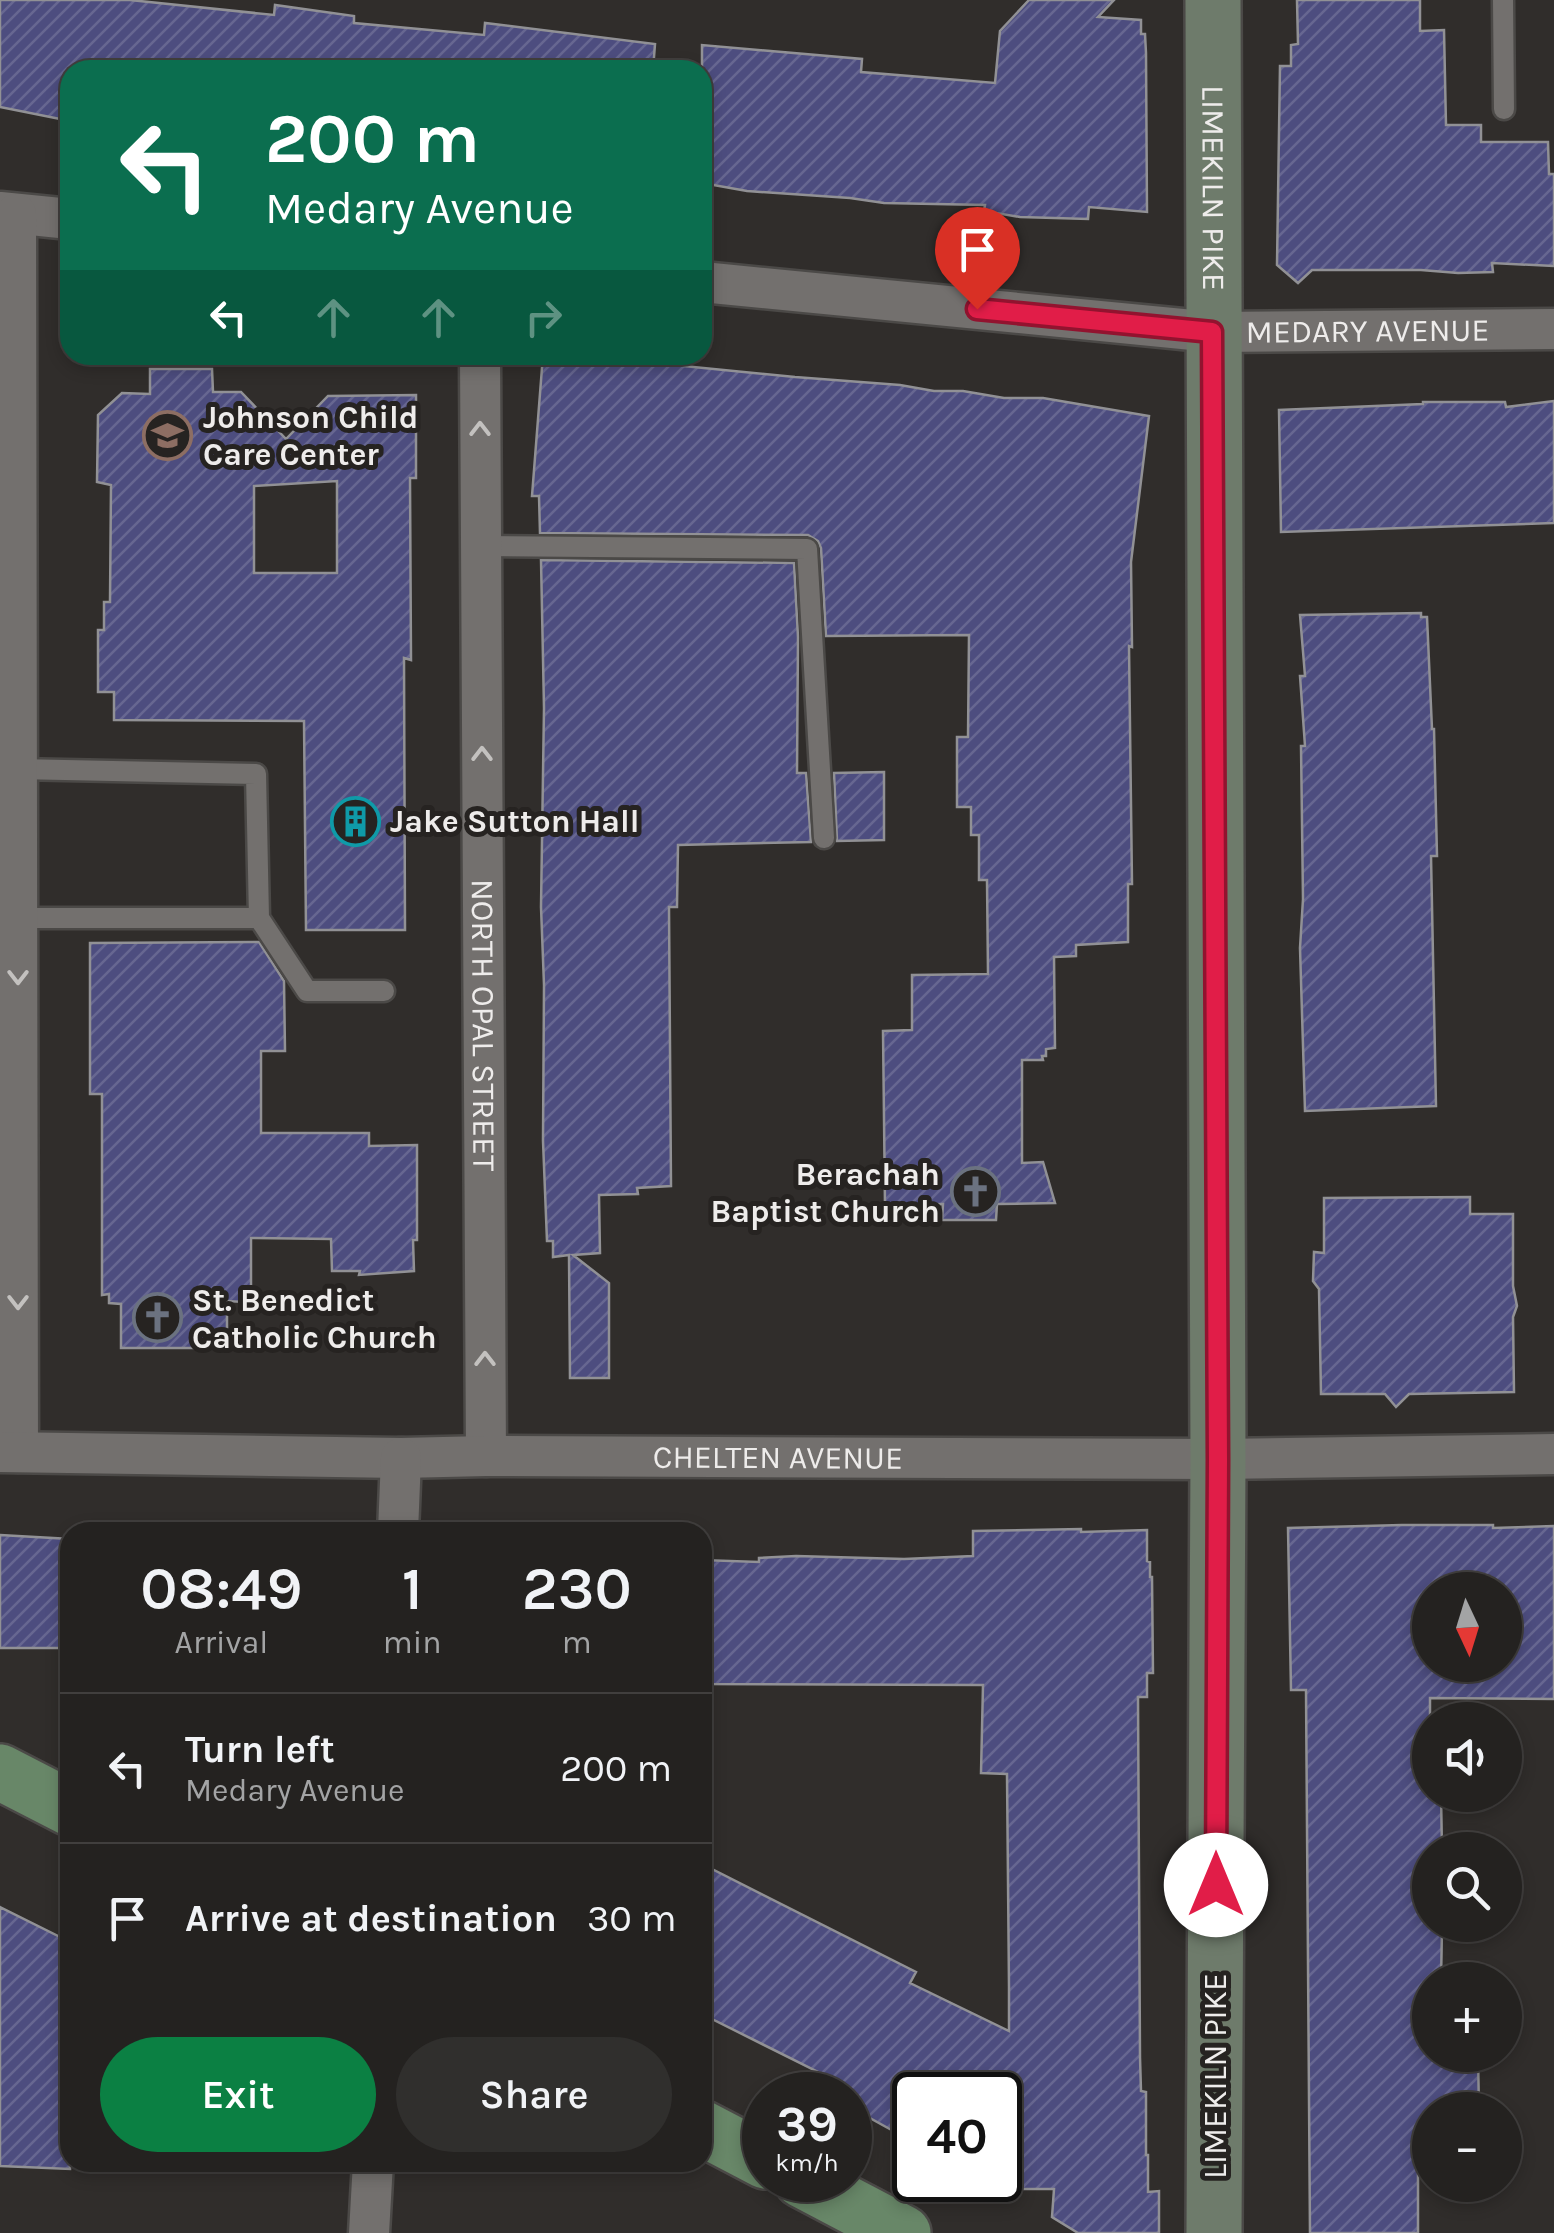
<!DOCTYPE html>
<meta charset="utf-8">
<style>
body{margin:0;font-family:Karla,sans-serif;background:#302f2d;color:#f1f3f6;height:100vh;display:flex;flex-direction:column;font-size:38px;white-space:nowrap}
*{box-sizing:border-box;margin:0}
p{font-size:32px;color:#a3a4a5}
.icon{flex:none;width:55px;height:55px;fill:none;stroke:currentColor;stroke-width:2;stroke-linecap:round;stroke-linejoin:round}
.map{position:relative;flex:1;overflow:hidden}
.sheet{position:absolute;left:60px;top:1522px;width:652px;height:650px;display:flex;flex-direction:column;background:#242220;border-radius:30px;box-shadow:0 5px 15px #0003,0 0 0 2px #413f3e}
.sheet>*{flex:none}
.banner{position:absolute;left:60px;top:60px;width:652px;height:305px;border-radius:30px;box-shadow:0 5px 15px #0003,0 0 0 2px #413f3e;background:#0b6e4f;color:#fff;overflow:hidden}
.needle{width:65px;rotate:176deg}
.buttons{position:absolute;left:1412px;top:1572px;display:grid;gap:20px}
.buttons a{display:grid;place-items:center;width:110px;height:110px;border-radius:50%;background:#242220;box-shadow:0 5px 15px #0003,0 0 0 2px #413f3e;font-size:50px}
.speed{position:absolute;left:742px;top:2072px;display:flex;gap:20px;font-size:50px;font-weight:700;text-align:center}
.speed>*{display:grid;place-content:center;width:130px;height:130px;border-radius:50%;background:#242220;box-shadow:0 5px 15px #0003,0 0 0 2px #413f3e;line-height:1}
.speed small{font-size:25px;font-weight:400}
.speed .limit{border:5px solid #111;border-radius:15px;background:#fff;color:#111}
.pin{position:absolute;display:grid;place-items:center;width:85px;height:85px;color:#fff;margin:-102px -42px;border-radius:50% 50% 50% 0;rotate:-45deg;box-shadow:0 0 10px #0007}
.pin .icon{rotate:45deg}
.me{position:absolute;width:110px;margin:-55px;rotate:0deg;stroke-linejoin:round;filter:drop-shadow(0 0 8px #0008)}
.turn{display:flex;align-items:center;gap:35px;height:210px;padding:0 40px;font-size:45px}
.turn .icon{width:130px;height:130px;stroke-width:2.5}
.turn b{display:block;font-size:70px;line-height:85px}
.lanes{display:flex;align-items:center;height:95px;padding:0 40px;background:#0003;justify-content:center;gap:50px;direction:ltr}
.lanes .off{opacity:.35}
.eta{display:flex;justify-content:space-evenly;align-items:center;height:170px;text-align:center}
.eta b{font-size:60px;font-weight:600;line-height:70px}
.cta{display:flex;gap:20px;margin-top:auto;padding:20px 40px}
.cta a{flex:1;height:115px;border-radius:60px;background:#0b8043;color:#fff;font-size:40px;font-weight:600;line-height:115px;text-align:center}
.cta a+a{background:#302f2d;color:#f1f3f6}
ul{padding:0;list-style:none}
li{display:flex;align-items:center;gap:30px;height:150px;padding:0 40px;border-top:2px solid #413f3e}
li div{flex:1}
li b{display:block;font-size:38px}
li em{font-style:normal}
.map>svg:first-child{display:block}
</style>
<div class="map">
<svg width="1554" height="2233" viewBox="0 0 1554 2233">
<defs>
<pattern id="building-hatch" width="6" height="6" patternUnits="userSpaceOnUse" patternTransform="scale(2.5)"><rect width="6" height="6" fill="#4d4d7f"/><path d="M-1 1l2-2M0 6l6-6M5 7l2-2" fill="none" stroke="#676791"/></pattern>
</defs>
<rect width="100%" height="100%" fill="#302d2b"/>
<path fill="url(#building-hatch)" stroke="#919195" stroke-width="2.5" fill-rule="evenodd" d="M0,0H130L274,15L275,5L354,16V23L484,35L485,23L655,44L653,70H70V121L0,107Z
M1029,0H1114L1098,17L1141,20V34H1145L1146,53L1147,212L1089,207L1088,219L1020,217L984,211L985,205L884,203L850,198L747,191L702,183V45L862,59L861,72L995,83L1000,31Z
M1297,0H1420V31L1444,30L1446,125H1481V142H1548L1549,174H1554V266L1492,263L1493,272L1458,273L1421,270H1312L1298,283L1277,265L1280,66H1291V45L1298,44Z
M543,355L613,359L795,377L900,385L934,391H963L1004,398H1043L1149,416L1131,562L1132,647L1129,646L1132,884H1128V942L1076,945V956L1054,957L1055,1048L1046,1049V1056H1042L1043,1060H1022V1163L1043,1162L1055,1203L997,1204L996,1220H942L943,1204L885,1205L883,1031L912,1030V975L988,974L987,880H979V835H971V807H957V737H968L969,635L826,636L821,548L818,541L808,535L540,533L539,496H532Z
M150,369H212L213,392H241L286,439L328,396L416,395V478H410L411,660L404,658L405,930H306L304,721L114,720V692H98V630H104V602H110L111,485L97,482L98,415L122,393L150,394ZM337,481V573H254V486Z
M1554,401V523L1281,532L1279,410L1423,404V402H1505L1506,407Z
M541,560L794,563L798,637L797,773H806L811,842L678,845L677,907H669L671,1186L637,1188L638,1194L599,1195L600,1253L573,1255L609,1283V1378H570L569,1255L553,1257V1241H547L543,1141L544,985L541,907L544,708Z
M1421,613V617H1427L1432,729H1434L1437,856H1431L1436,1106L1305,1111L1300,948L1303,899L1301,746H1305L1300,676H1305L1300,615Z
M884,772V840L837,841L834,773Z
M259,942L284,981L285,1051H261V1133H369V1146L417,1145V1240H413L414,1271L359,1275L360,1271H332L331,1239L251,1238V1293H244V1302L227,1301V1348H121V1304L109,1303V1294L102,1295V1094H90V943Z
M1470,1197V1214H1513V1286L1517,1306L1513,1317L1514,1392L1409,1394L1396,1407L1385,1394H1321L1319,1289L1313,1281L1314,1252L1324,1253V1198Z
M1402,1525H1493V1528L1554,1526V1699L1430,1698V1795H1441L1442,1850H1430V1927L1442,1929L1441,1980H1430V2055H1478L1479,2110H1430V2139H1418V2233H1310L1306,1690H1291L1288,1528ZM1430,1590H1505V1665H1430Z
M1081,1529V1532L1147,1530V1561L1150,1562V1577H1152L1153,1673H1147V1697H1138L1140,2057L1141,2091L1146,2092V2155H1148V2192L1159,2191V2233H1078L1052,2217L1054,2189H1017V2154H1009L1010,2095H915V2143L850,2107V2088L702,2014V1864L916,1972L910,1983L1009,2031V1986L1007,1774L981,1773L983,1685L702,1684V1560L759,1562V1558L796,1556L904,1559L973,1556V1531Z
M0,1535L70,1539V1648H0Z
M0,1907L70,1942V2169L0,2166Z"/>
<g fill="none" stroke-linecap="round" stroke-linejoin="round">
<defs>
<path id="lane" d="M1503,0L1504,109
M481,546L807,549L824,838
M17,769L256,774L259,918H18
M259,918L307,991H384"/>
<g id="street">
<path d="M0,212L70,219"/>
<path d="M16,214L18,1452"/>
<path id="s1" d="M702,282L1213,332L1554,329"/>
<path id="s2" d="M480,355L486,1456"/>
<path id="s3" d="M0,1452L401,1458L486,1456L1218,1459L1554,1454"/>
<path d="M398,1532L401,1458"/>
<path d="M369,2233L373,2162"/>
</g>
<g id="secondary">
<path id="s4" d="M1213,0L1218,1459L1214,2233"/>
</g>
<path id="primary" d="M0,1772L70,1808
M702,2128L765,2161
M802,2180L903,2233"/>
</defs>
<use href="#lane" stroke="#4b4947" stroke-width="25"/>
<use href="#street" stroke="#4b4947" stroke-width="45"/>
<use href="#secondary" stroke="#4b4947" stroke-width="60"/>
<use href="#primary" stroke="#4b4947" stroke-width="60"/>
<use href="#lane" stroke="#73706e" stroke-width="20"/>
<use href="#street" stroke="#73706e" stroke-width="40"/>
<use href="#secondary" stroke="#6e7b6b" stroke-width="55"/>
<use href="#primary" stroke="#688768" stroke-width="55"/>
</g>
<defs><path id="oneway-chevron" d="M-2-3.5L2.5 0L-2 3.5" fill="none" stroke-width="1.6" stroke-linecap="round" stroke-linejoin="round" transform="scale(2.5)"/></defs>
<g stroke="#c3c1bf">
<use href="#oneway-chevron" transform="translate(480 429) rotate(-90)"/>
<use href="#oneway-chevron" transform="translate(482 754) rotate(-90)"/>
<use href="#oneway-chevron" transform="translate(18 977) rotate(90)"/>
<use href="#oneway-chevron" transform="translate(18 1302) rotate(90)"/>
<use href="#oneway-chevron" transform="translate(485 1359) rotate(-90)"/>
</g>
<g fill="none" stroke-linecap="round" stroke-linejoin="round">
<defs>
<path id="route" d="M977,309L1212,332L1218,1459L1216,1885"/>
</defs>
<use href="#route" stroke="#92132f" stroke-width="25"/>
<use href="#route" stroke="#e11d48" stroke-width="18"/>
</g>
<defs>
<symbol id="school-ring" viewBox="-11 -11 22 22"><circle r="9.5" fill="#262321" stroke="#8d6e63" stroke-width="1.5"/><path d="M0-5L7-2L0 1L-7-2ZM-4 1L0 2.5L4 1V4Q0 6-4 4Z" fill="#8d6e63"/></symbol>
<symbol id="building-ring" viewBox="-11 -11 22 22"><circle r="9.5" fill="#262321" stroke="#0f9aa8" stroke-width="1.5"/><path d="M-4-6H4V6H1V3H-1V6H-4ZM-2.5-4.3h1.7v1.8h-1.7ZM.8-4.3h1.7v1.8H.8ZM-2.5-1h1.7V.8h-1.7ZM.8-1h1.7V.8H.8Z" fill="#0f9aa8"/></symbol>
<symbol id="church-ring" viewBox="-11 -11 22 22"><circle r="9.5" fill="#262321" stroke="#6b7280" stroke-width="1.5"/><path d="M-1.2-6h2.4v3.5h3.3v2.4h-3.3V6h-2.4V-.1h-3.3v-2.4h3.3Z" fill="#6b7280"/></symbol>
</defs>
<g fill-rule="evenodd">
<use href="#school-ring" x="140" y="408" width="55" height="55"/>
<use href="#building-ring" x="328" y="794" width="55" height="55"/>
<use href="#church-ring" x="948" y="1164" width="55" height="55"/>
<use href="#church-ring" x="130" y="1290" width="55" height="55"/>
</g>
<g text-anchor="middle" stroke-width="10" stroke-linejoin="round" paint-order="stroke">
<g font-size="32" fill="#eeeceb" stroke="#262321">
<text dy="11" stroke="none"><textPath href="#s4" startOffset="188">LIMEKILN PIKE</textPath></text>
<text dy="11" stroke="none"><textPath href="#s1" startOffset="668">MEDARY AVENUE</textPath></text>
<text dy="11" stroke="none"><textPath href="#s2" startOffset="670">NORTH OPAL STREET</textPath></text>
<text dy="11" stroke="none"><textPath href="#s3" startOffset="778">CHELTEN AVENUE</textPath></text>
<text transform="translate(1215 2076) rotate(-90)" y="11">LIMEKILN PIKE</text>
</g>
<g font-size="32" font-weight="bold" fill="#eeeceb" stroke="#262321" text-anchor="start">
<text x="203" y="428">Johnson Child<tspan x="203" dy="37">Care Center</tspan></text>
<text x="390" y="832">Jake Sutton Hall</text>
<text x="940" y="1185" text-anchor="end">Berachah<tspan x="940" dy="37">Baptist Church</tspan></text>
<text x="192" y="1311">St. Benedict<tspan x="192" dy="37">Catholic Church</tspan></text>
</g>
</g>
</svg>
<div class="buttons">
<a><svg class="needle" viewBox="-14 -14 28 28"><path d="M0-13l5 13h-10z" fill="#e53935"/><path d="M0 13l5-13h-10z" fill="#a3a4a5"/></svg></a>
<a><svg class="icon" aria-label="sound" viewBox="0 0 24 24"><path d="M4 9h4l5-4v14l-5-4H4zM17 9q2 3 0 6"/></svg></a>
<a><svg class="icon" aria-label="search" viewBox="0 0 24 24"><circle cx="10" cy="10" r="6"/><path d="M15 15l6 6"/></svg></a>
<a>+</a>
<a>−</a>
</div>
<div class="speed"><div>39<small>km/h</small></div><div class="limit">40</div></div>
<div class="pin" style="left:977px;top:309px;background:#d93025"><svg class="icon" aria-label="arrive" viewBox="0 0 24 24"><path d="M6 21V4h12l-3 4 3 4H6"/></svg></div>
<svg class="me" style="left:1216px;top:1885px" viewBox="-20 -20 40 40"><circle r="19" fill="#fff"/><path d="M0-13L10 11 0 6-10 11z" fill="#e11d48"/></svg>
<div class="banner">
<div class="turn"><svg class="icon" aria-label="left" viewBox="0 0 24 24"><path d="M17 20v-9H6M10 6l-5 5 5 5"/></svg><div><b>200 m</b>Medary Avenue</div></div>
<div class="lanes"><svg class="icon" aria-label="left" viewBox="0 0 24 24"><path d="M17 20v-9H6M10 6l-5 5 5 5"/></svg><svg class="icon off" aria-label="ahead" viewBox="0 0 24 24"><path d="M12 20V5M6 11l6-6 6 6"/></svg><svg class="icon off" aria-label="ahead" viewBox="0 0 24 24"><path d="M12 20V5M6 11l6-6 6 6"/></svg><svg class="icon off" aria-label="right" viewBox="0 0 24 24"><path d="M7 20v-9h11M14 6l5 5-5 5"/></svg></div>
</div>
<section class="sheet">
<div class="eta">
<div><b>08:49</b><p>Arrival</p></div>
<div><b>1</b><p>min</p></div>
<div><b>230</b><p>m</p></div>
</div>
<ul>
<li><svg class="icon" aria-label="left" viewBox="0 0 24 24"><path d="M17 20v-9H6M10 6l-5 5 5 5"/></svg><div><b>Turn left</b><p>Medary Avenue</p></div><em>200 m</em></li>
<li><svg class="icon" aria-label="arrive" viewBox="0 0 24 24"><path d="M6 21V4h12l-3 4 3 4H6"/></svg><div><b>Arrive at destination</b></div><em>30 m</em></li>
</ul>
<div class="cta"><a>Exit</a><a>Share</a></div>
</section>
</div>
